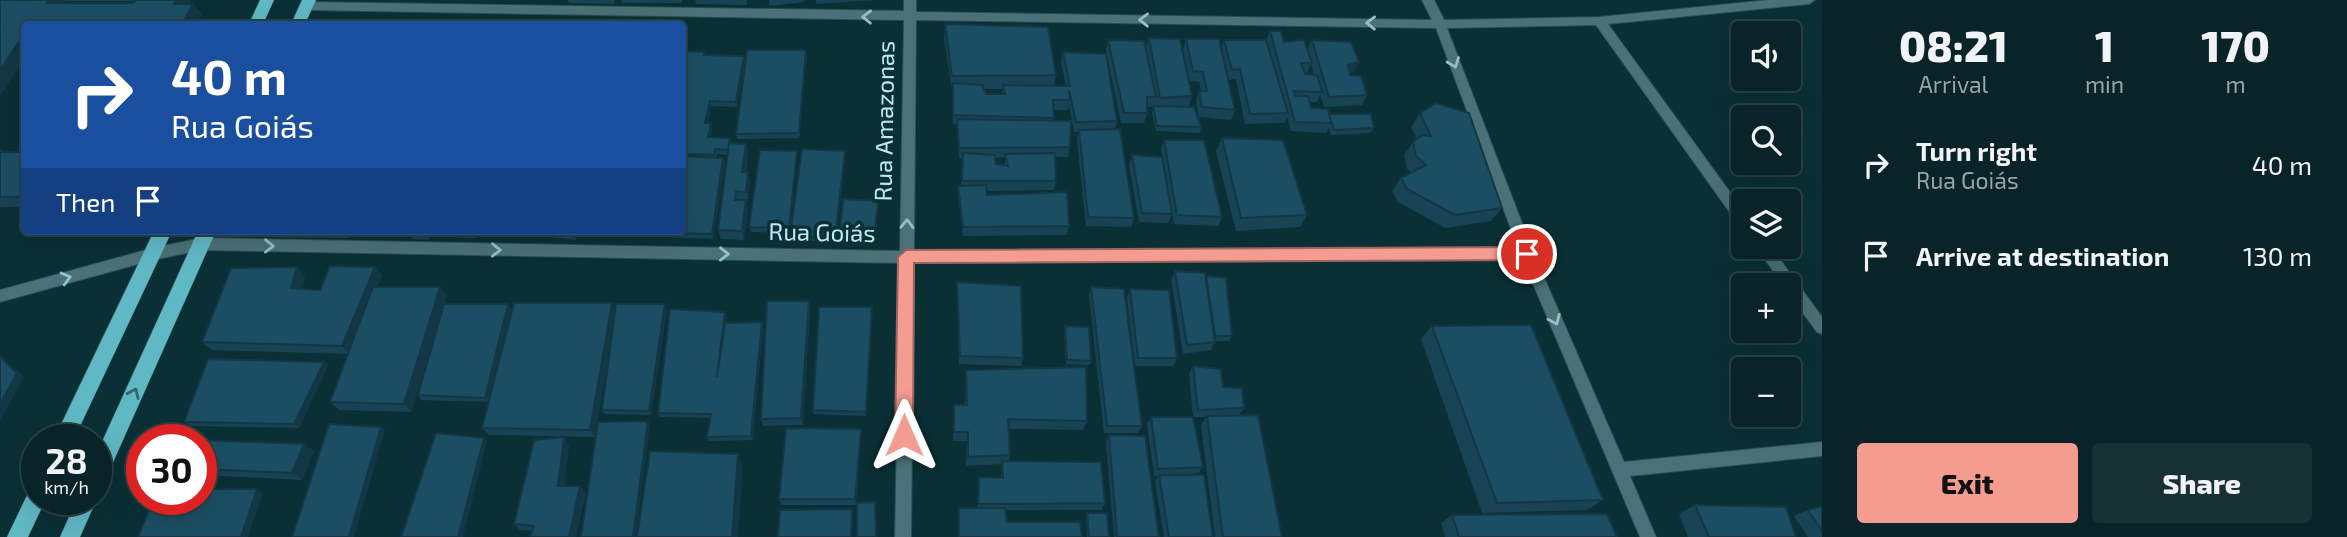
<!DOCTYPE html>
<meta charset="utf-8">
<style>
body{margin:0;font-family:"Exo 2",sans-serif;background:#163034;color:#f1f3f6;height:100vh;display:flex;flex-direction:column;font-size:26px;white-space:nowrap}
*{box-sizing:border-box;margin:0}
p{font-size:23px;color:#98a4a8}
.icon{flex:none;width:38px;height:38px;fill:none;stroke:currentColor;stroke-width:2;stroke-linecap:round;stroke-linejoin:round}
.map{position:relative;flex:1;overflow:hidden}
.details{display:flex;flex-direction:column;background:#082428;width:525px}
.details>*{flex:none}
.hud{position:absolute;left:21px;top:21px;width:665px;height:214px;border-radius:7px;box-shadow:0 7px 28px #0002,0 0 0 2px #294145;background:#1a4fa0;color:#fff;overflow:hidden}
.fabs{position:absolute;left:1731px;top:21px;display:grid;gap:14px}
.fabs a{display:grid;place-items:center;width:70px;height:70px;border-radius:7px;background:#082428;box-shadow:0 7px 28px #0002,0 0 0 2px #294145;font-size:35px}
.speed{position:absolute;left:21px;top:424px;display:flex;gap:14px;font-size:35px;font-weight:700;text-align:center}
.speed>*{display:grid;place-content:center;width:91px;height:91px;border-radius:50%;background:#082428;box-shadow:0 7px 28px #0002,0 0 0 2px #294145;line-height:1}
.speed small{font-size:18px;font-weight:400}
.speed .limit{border:10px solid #d22;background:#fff;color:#111}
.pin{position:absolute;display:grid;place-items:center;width:60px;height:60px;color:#fff;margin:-30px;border:4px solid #fff;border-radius:50%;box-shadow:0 2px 7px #0007}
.me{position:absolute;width:77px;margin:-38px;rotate:0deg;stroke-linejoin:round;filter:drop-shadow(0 0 5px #0008)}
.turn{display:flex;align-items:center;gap:24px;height:147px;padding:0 35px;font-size:32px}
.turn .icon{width:91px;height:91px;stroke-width:2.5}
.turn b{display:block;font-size:49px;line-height:60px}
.then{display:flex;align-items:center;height:66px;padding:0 35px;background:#0003;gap:14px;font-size:26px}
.eta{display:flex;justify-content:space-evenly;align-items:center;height:119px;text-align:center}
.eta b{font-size:42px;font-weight:800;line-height:49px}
.button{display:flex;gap:14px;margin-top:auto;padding:14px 35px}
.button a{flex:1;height:80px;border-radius:7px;background:#f59c91;color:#111;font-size:28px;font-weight:800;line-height:80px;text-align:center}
.button a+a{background:#163034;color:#f1f3f6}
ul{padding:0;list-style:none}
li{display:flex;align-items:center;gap:21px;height:91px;padding:0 35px}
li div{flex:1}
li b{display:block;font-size:26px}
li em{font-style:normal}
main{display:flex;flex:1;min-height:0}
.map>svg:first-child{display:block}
</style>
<main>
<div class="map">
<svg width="1822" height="537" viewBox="0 0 1822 537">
<rect width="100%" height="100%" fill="#0a3035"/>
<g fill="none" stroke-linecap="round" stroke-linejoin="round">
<defs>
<path id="street" d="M904,0H916V12L1432,20L1422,0H1434L1444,20L1599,17L1769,0H1815L1809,4L1608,24L1743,210V226L1738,224L1596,25L1447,28L1534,254L1624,462L1822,442V456L1630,476L1656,537H1640L1523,260L914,263L911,537H895L900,263L201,250L153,260L0,302V290L153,248L201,238L900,251L904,20L306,10L300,6L306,2L904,11ZM916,20L1436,28L1518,248L914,251Z
M1756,247H1771L1822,317V334L1817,332L1788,293V285H1783Z"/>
<path id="primary" d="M260,0H274L263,24H249Z
M302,0H316L305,24H291Z
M154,231H172L74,439H54Z
M198,231H216L103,485L96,487V455Z
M37,486V499H46L28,537H7L30,489Z
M96,497L97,499L80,537H60L77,499Z"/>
</defs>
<use href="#street" stroke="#264e53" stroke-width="2"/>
<use href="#primary" stroke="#264e53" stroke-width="1"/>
<use href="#street" fill="#4a7177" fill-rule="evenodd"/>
<use href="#primary" fill="#61b8c5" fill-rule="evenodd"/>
</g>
<path fill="#174355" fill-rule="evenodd" d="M0,0H190L188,4H193L202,14L24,24V60ZM66,1H135L134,3H64Z
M568,0H615L614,4L569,3Z
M621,0H682V3H622Z
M695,0H747V5L696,4Z
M769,0H805L804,2L769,6Z
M816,0H877L816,4Z
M945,24L1056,75L1054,86H1066L1061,62L1063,52L1117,121L1115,129L1134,218L1131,227L1086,226L1077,140L1078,132H1074L1069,105L1068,110H1053V121L1070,147L1068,157H1055L1056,181L1054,190L987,191V195L1069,226L1067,235L963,236L958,195V186H961L962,158H959L957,124H953L952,89L944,38ZM984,89H1003L1002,94H986ZM1005,157V165L996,164V158Z
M1270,31L1284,42L1307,50L1312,40L1359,62L1354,72L1350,73V75L1367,95L1362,105L1324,107L1320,95L1317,102H1309L1311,108L1374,128L1371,133L1331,135L1329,128L1326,133L1291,131L1287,117L1284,123L1245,124L1236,79L1228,80L1235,110L1231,120L1199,117L1196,101L1199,91H1201L1199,82L1189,81L1183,49L1186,39L1221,47L1224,40L1266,41ZM1311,64L1314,74H1305L1307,73Z
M1149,38L1192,96L1189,106L1201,127L1200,133L1156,131L1152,112L1153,107H1147V113L1144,123H1121L1106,50L1108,40L1146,48Z
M705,55L745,61L807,55L799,138L737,139L736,134L745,61L737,107L711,106L708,123L712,128L710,138L732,143L748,153L746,172L750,181L748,201H746L748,210L744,240L721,239L718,230L727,155L717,154L716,157L725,163L713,239L636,236L634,231H682V59Z
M1420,113L1502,208L1491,221L1445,228L1398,202L1392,191L1401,178L1411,172L1407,169L1404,155L1413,142L1417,139L1411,127Z
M1222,138L1307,215L1300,227L1236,231L1216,151Z
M1164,140L1222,217L1218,226L1174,224L1161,149Z
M0,149L4,152H24V207H0Z
M797,151V156L790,233L751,232L749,227Z
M1132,155L1172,214L1168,223L1139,222L1129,165Z
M845,156L836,242L791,240L790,236Z
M878,201L876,235H840V230Z
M255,231H351L348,238L259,237Z
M410,231H433L429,240L412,239L409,234Z
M442,231H479L476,238L445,237L442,233Z
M496,231H532L531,234L497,233Z
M535,231H579L576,240L538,236Z
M297,267L305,276L302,289L320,290L375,267L382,275L377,287L446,295L444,304H508L511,309L488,402L421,400L418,395L440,316L411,412L339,410L330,402L348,354L212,350L202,342Z
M1175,271L1206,277L1232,336L1229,341H1215L1211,350L1183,354L1171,280Z
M957,282L1023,358L1021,366L959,364Z
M1091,287L1142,426L1138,433H1104L1089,295Z
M1130,289L1177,358L1173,366H1135L1127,298Z
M809,301L810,310L803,425L763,426L761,419Z
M612,303L615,309H667L651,415L604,414L602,410L609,352L595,437L489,435L482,428Z
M872,307L866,416L814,414L813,410Z
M725,312L726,316L725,325L762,322L763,326L753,440L709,441L707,437L710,418L660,417L658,413Z
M1065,326L1091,361L1090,365L1066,364L1064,331Z
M1432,326L1603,500L1586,510L1482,513L1421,339Z
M328,366L299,428L190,426L184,422Z
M1193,366L1223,387L1244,408L1239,415L1282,537H1215L1201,426L1206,417H1193L1203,467L1198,473L1176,475L1213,537H1164L1155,482L1158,476H1154L1147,424L1151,417H1193L1189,374Z
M966,370L1087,421L1083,430L1009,429L1010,455L1009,461L1105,503L1102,510H1005L1007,522L1082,537H959V508H977L979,477L1001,478L1002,464L966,466L967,441H953L954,405H965Z
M861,429V436L856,505H781L779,499Z
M1109,435L1159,537H1114L1106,442Z
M201,440L314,451L302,480L201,475Z
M569,444L564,486H580L586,493L576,537H530L532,531L520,530L514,524Z
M1695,505L1796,537H1688L1679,514Z
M1822,506V537H1808L1794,516L1808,510Z
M1087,513L1109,537H1087L1086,516Z
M1452,515L1617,537H1445L1441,523Z"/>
<path fill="#133745" d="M49,0H65L66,1L57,13L47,3Z
M176,0H190L182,14L174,4Z
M193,4L202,14L196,24H182Z
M19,42L24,48V60L0,96V70Z
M806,50L807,55L799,138V133Z
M744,56L745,61L737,107L736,102Z
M1359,62L1354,72L1343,75L1348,65Z
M710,101L711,106L707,128L705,123Z
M711,123L712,128L709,143L708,137Z
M746,144L748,153L744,181L742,172Z
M797,151V156L790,233L789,228Z
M845,151V156L836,242L835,238Z
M723,158L725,163L713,239L712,234Z
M748,172L750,181L748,201L746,192Z
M746,200L748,210L744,240L742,231Z
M345,231H351L348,238L344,233Z
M428,231H433L429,240L426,235Z
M474,231H479L476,238L473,233Z
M572,231H579L576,240Z
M297,267L305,276L300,297L291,288Z
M375,267L382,275L350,354L342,346Z
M440,287L446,295L411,412L404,404Z
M809,301L810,310L803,425L801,418Z
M612,303L616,312L595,437L590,430Z
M508,304L511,309L488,402L485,398Z
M665,304L667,309L651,415L649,411Z
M725,312L726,316L718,381L717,377Z
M762,322L763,326L753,440L751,436Z
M0,355L24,377L0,421Z
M324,362L328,366L299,428L294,424Z
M648,421L650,425L636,537H633Z
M381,427L385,430L354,537H349Z
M861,429V436L856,505L855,499Z
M564,437L569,444L564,492L558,486Z
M484,438L487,441L463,537H458Z
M304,444L314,451L302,480L292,473Z
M738,454L743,467L738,537H732Z
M580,486L586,493L576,537H569Z
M257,489L263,493L248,537H241Z
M852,509L853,516L852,537H851Z"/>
<path fill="#1b4e63" stroke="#133745" stroke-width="2" d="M0,0H49L47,3H134L136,0H176L174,4H193L182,24H24V42H19L0,70Z
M945,24L1048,27L1056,75L952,76Z
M1270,31H1281L1284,42L1304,40L1312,63H1301L1305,74L1317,75L1322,92L1294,91L1295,96H1308L1311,108L1328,109L1331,123L1295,122Z
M1149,38L1180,39L1192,96L1160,98Z
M1186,39H1219L1235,110L1202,107L1199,91H1207L1203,72L1193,71Z
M1108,40L1144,41L1156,97H1147V113H1124Z
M1224,40H1266L1288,113L1250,114L1240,69L1232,70Z
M1312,40L1351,42L1359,62L1348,65L1350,75L1361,76L1367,95L1329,97Z
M747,50H806L799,133L736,134Z
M684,51L705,52L704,55L744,56L736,102L710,101L705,123H711L708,137L730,138L728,150L715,149L714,155L682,154V59Z
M1063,52L1106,54L1117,121L1076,122L1069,90L1070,100H1053L1054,118L953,115V83L982,85L986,94H1005L1003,85L1070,86Z
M1436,103L1469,113L1502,208L1455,215L1407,189L1401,178L1426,165L1416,156L1413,142L1422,135L1431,136L1420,113Z
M1153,106L1194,107L1201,127L1157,126Z
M1329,114H1371L1374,128L1334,130Z
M957,119L1071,121L1070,147L959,148Z
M1120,129L1134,218L1088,217L1079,130Z
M1222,138L1283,140L1307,215L1241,218Z
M1164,140H1204L1222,217L1177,215Z
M729,143L746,144L742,172H748L746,192L736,191L735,200H746L742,231L718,230Z
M802,149L845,151L835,238L790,236Z
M760,150L797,151L789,228L749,227Z
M0,152H24V197H0Z
M963,153L995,155L996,164L1008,166L1005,154L1055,153L1056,181H962Z
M1132,155L1162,157L1172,214L1142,213Z
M682,156L723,158L712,234L634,232L682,231Z
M986,185L987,195L1067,192L1069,226L963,227L958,186Z
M843,199L878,201L875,230H840Z
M255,231H345L344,233Z
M410,231H428L426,235L409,234Z
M442,231H474L473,233H442Z
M330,266L375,267L342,346L202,342L231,268L297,267L291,288L320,290Z
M1175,271L1205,273L1215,342L1187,345Z
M1206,276L1226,278L1232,336H1215Z
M957,282L1021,286L1023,358L960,356Z
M373,287H440L404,404L330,402Z
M1091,287L1124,289L1142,426H1107Z
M1130,289L1169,290L1177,358H1138Z
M767,301H809L801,418L761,419Z
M514,303H612L590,430L482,428Z
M444,304H508L485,398L418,395Z
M616,304H665L649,411L602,410Z
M819,307H872L866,412L813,410Z
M670,309L725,312L717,377L725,323L762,322L751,436L707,437L711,414L658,413Z
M1531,325L1603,500L1497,503L1432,326Z
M1065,326L1089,327L1091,361L1067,360Z
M0,357L17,373L0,404Z
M208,359L324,362L294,424L184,422Z
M1193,366L1221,369L1223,387L1242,388L1244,408L1198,410Z
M1086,367L1087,421L1008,419L1010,455L968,457V432H954V405H967L966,370Z
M1258,415L1282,537H1223L1207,416Z
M1151,417H1193L1203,467L1158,469Z
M648,421L633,537H581L598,422Z
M329,424L381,427L349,537H292Z
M786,428L861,429L855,499H779Z
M436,433L484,438L458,537H401Z
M1109,435L1145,436L1159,537H1117Z
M564,437L558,486H580L569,537H530L534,526L514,524L534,440Z
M201,440L304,444L292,473L201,469Z
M650,451L738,454L732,537H637Z
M1002,461L1101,462L1105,503L978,504L979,477L1003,478Z
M1159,475H1204L1213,537H1169Z
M201,489H257L241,537H138L153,499H201Z
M875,502L876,537H857V503Z
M1695,505L1786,507L1796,537H1709Z
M1822,506V531L1808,510Z
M959,508H1005L1007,522H1080L1082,537H959Z
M852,509L851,537H778L780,510Z
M1087,513H1107L1109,537H1089Z
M1607,514L1617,537H1459L1452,515Z"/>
<defs><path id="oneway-chevron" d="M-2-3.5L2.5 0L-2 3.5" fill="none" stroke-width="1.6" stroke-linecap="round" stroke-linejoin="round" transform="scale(1.75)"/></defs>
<g stroke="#92c0c7">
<use href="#oneway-chevron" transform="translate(867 17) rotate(-179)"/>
<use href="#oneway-chevron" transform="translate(1144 20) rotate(-179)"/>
<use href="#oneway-chevron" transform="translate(1371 23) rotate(-179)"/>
<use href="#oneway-chevron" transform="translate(1454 63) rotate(69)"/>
<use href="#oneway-chevron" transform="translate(907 224) rotate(-89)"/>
<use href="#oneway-chevron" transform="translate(269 246) rotate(1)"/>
<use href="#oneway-chevron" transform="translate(496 250) rotate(1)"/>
<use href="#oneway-chevron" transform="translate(724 254) rotate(1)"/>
<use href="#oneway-chevron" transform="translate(66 278) rotate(-15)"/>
<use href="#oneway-chevron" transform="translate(1555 320) rotate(67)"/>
</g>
<use stroke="#2d666f" href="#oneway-chevron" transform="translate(134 393) rotate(-66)"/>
<path fill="#f59c91" stroke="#9f655e" stroke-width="2" d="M1527,247L1535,254L1527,260L914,263L913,435L910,441L904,443L898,441L895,435L898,257L906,250Z"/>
<g text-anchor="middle" stroke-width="7" stroke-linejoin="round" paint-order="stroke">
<g font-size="24" fill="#b8eaf2" stroke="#0a3035">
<text transform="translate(885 121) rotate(-89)" y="8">Rua Amazonas</text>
<text transform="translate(822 233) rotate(1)" y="8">Rua Goiás</text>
</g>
</g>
</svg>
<div class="fabs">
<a><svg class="icon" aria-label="sound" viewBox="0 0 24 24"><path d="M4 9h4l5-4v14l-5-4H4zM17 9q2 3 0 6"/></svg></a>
<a><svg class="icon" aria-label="search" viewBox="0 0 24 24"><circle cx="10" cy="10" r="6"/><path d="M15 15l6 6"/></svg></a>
<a><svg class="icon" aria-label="layers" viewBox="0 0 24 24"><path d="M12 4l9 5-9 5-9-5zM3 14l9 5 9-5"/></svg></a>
<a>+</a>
<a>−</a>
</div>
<div class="speed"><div>28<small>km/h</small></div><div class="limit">30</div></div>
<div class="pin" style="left:1527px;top:254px;background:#d93025"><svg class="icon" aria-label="arrive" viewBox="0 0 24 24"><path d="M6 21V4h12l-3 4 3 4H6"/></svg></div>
<svg class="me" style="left:904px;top:435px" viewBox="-20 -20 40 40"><path d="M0-17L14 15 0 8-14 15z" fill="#f59c91" stroke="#fff" stroke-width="4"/></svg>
<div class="hud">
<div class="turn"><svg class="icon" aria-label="right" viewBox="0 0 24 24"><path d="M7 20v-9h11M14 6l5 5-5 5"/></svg><div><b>40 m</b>Rua Goiás</div></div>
<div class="then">Then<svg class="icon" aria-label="arrive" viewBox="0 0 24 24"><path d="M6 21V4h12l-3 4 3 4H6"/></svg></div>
</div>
</div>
<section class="details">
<div class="eta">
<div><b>08:21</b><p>Arrival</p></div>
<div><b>1</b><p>min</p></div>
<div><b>170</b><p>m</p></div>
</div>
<ul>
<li><svg class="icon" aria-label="right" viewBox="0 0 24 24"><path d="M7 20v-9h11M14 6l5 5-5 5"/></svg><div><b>Turn right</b><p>Rua Goiás</p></div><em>40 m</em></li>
<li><svg class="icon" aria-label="arrive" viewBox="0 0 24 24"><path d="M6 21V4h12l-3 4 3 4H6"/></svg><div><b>Arrive at destination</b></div><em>130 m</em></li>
</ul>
<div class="button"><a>Exit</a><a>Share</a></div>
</section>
</main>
